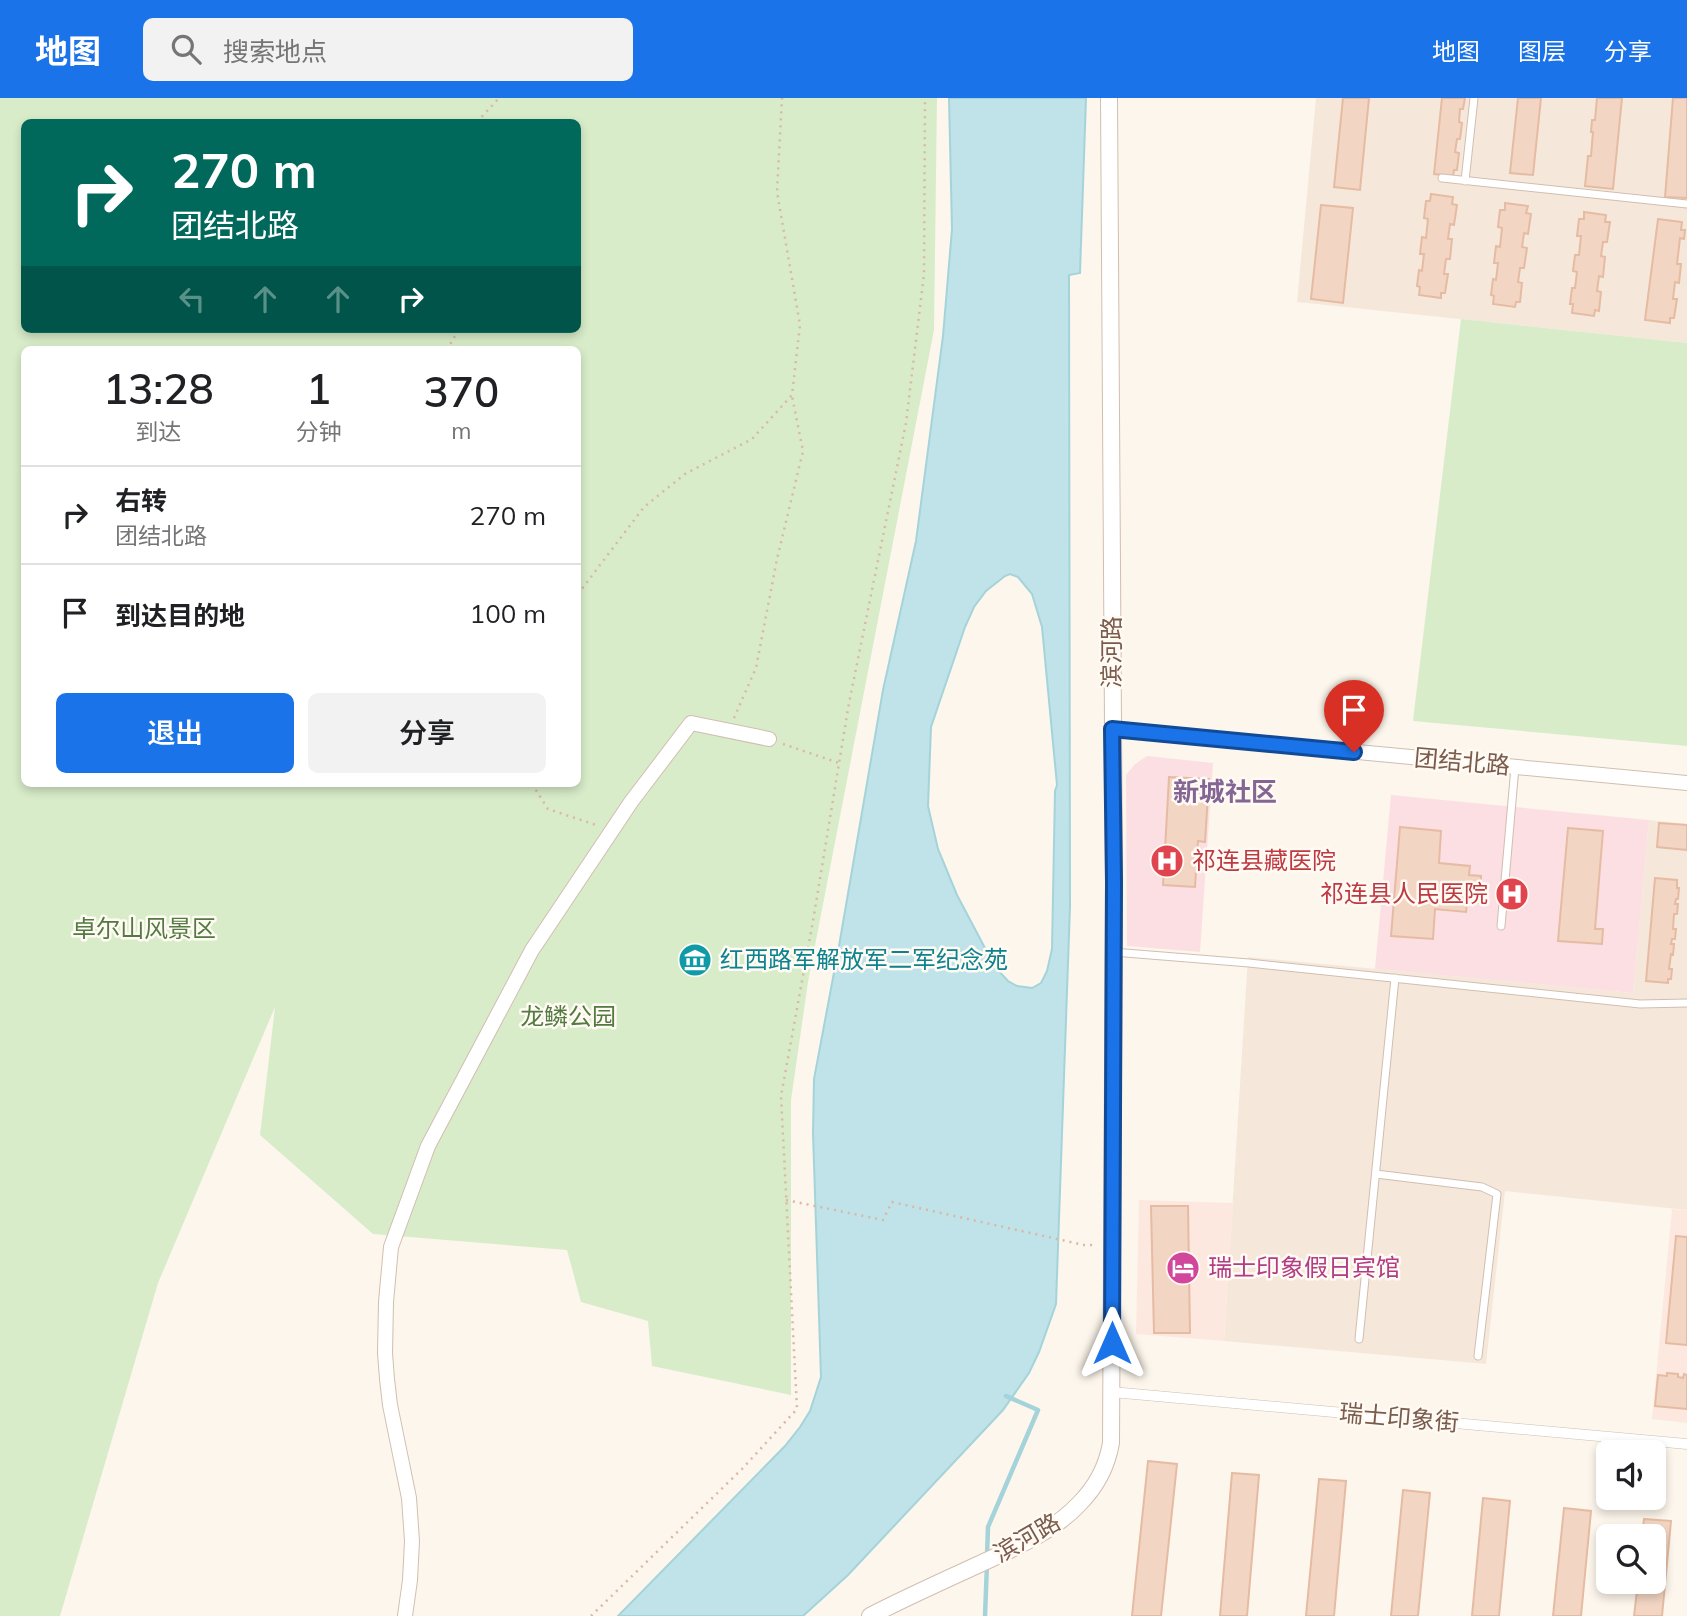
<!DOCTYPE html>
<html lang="zh">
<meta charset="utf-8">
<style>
body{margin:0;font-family:Mulish,"Noto Sans SC",sans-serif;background:#f2f2f2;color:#202124;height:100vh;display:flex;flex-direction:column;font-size:26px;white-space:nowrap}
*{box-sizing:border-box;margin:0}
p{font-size:23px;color:#757577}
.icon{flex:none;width:38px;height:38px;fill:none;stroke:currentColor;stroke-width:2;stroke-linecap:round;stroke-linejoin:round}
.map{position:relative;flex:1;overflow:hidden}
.details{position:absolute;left:21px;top:248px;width:560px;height:441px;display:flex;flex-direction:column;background:#fff;border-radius:10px;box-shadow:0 4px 10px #0003}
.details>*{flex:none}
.hud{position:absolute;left:21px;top:21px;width:560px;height:214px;border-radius:10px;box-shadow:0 4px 10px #0003;background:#00695c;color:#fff;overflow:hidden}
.controls{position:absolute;left:1596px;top:1342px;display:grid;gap:14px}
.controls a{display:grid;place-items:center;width:70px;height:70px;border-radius:10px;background:#fff;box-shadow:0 4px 10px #0003;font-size:35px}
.pin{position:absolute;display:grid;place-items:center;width:60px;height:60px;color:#fff;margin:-72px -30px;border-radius:50% 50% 50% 0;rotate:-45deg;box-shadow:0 0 7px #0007}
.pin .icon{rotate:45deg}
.me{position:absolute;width:77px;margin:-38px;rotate:0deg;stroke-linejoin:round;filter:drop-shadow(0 0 5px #0008)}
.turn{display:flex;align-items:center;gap:24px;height:147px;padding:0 35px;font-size:32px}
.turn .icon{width:91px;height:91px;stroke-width:2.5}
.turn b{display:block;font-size:49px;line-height:60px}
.lanes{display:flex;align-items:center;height:66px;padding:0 35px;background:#0003;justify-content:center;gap:35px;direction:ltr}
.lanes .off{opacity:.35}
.eta{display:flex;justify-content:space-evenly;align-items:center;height:119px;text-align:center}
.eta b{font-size:42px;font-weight:600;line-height:49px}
.button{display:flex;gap:14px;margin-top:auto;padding:14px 35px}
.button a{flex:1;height:80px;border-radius:10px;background:#1a73e8;color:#fff;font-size:28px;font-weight:600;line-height:80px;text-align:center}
.button a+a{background:#f2f2f2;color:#202124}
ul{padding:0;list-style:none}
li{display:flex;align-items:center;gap:21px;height:98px;padding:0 35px;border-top:2px solid #e0e0e0}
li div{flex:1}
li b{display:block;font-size:26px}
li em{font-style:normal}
header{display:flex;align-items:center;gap:42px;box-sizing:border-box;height:98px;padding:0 35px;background:#1a73e8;color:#fff}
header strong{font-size:33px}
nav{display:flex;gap:38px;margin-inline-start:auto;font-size:24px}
.search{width:490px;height:63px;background:#f2f2f2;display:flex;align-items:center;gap:18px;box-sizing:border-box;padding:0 24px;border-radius:10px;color:#757577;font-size:26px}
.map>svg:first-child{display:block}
</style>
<header>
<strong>地图</strong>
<div class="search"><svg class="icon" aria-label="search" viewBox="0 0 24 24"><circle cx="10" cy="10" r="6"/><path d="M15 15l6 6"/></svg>搜索地点</div>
<nav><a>地图</a><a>图层</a><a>分享</a></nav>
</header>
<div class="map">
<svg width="1687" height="1518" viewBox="0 0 1687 1518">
<rect width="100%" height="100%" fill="#fdf6ec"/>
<path fill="#f5e8da" d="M1316,0H1687V245L1297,204Z
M1649,722L1687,726V1112L1505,1093L1486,1266L1224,1243L1248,859L1633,895Z"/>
<path fill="#fde8e0" d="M1139,1102L1233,1105L1224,1243L1136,1236Z
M1672,1111L1687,1112V1325L1652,1321Z"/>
<path fill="#fbdfe3" d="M1147,658L1213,665L1200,854L1127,848L1126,677L1135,666Z
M1391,697L1649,722L1633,895L1375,871Z"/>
<path fill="#d8ecc9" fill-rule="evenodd" d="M0,0H937L934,232L808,884L791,1002V1297L652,1268L648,1223L581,1204L567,1152L373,1136L260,1037L275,909L158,1185L60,1518H0ZM24,24H578V231H24ZM24,252H578V686H24Z
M1461,221L1687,245V648L1413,623Z"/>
<path fill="#bfe3e8" stroke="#a5d3da" stroke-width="2" fill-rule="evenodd" d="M949,0H1086L1080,175L1069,177L1070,808L1056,1206L1039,1254L1029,1275L1003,1312L848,1477L803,1518H618L785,1348L800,1329L810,1313L821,1279L813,1035L814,981L839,848L883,592L916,443L943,238L952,131ZM1010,476L1018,479L1032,496L1042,529L1057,687L1055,693L1052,851L1047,873L1041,885L1032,890L1017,888L1008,883L995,869L957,797L938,751L928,708L931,629L965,529L974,509L986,493L1005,478Z"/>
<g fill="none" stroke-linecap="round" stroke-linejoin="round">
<path stroke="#a5d3da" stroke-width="4.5" d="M987,1458L988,1429L1038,1312L1006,1298
M985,1518L987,1466"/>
</g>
<path fill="#f3d5c3" stroke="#e6bba3" stroke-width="2" d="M1343,0H1369L1360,92L1334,89Z
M1442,0H1465L1463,11H1460L1459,24L1462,25L1460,41H1457L1455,54L1459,55L1457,72H1454L1453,78L1434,76Z
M1518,0H1541L1533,77L1510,75Z
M1597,0H1622L1613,91L1585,88L1588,58H1591L1593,34H1591L1592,22H1595Z
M1673,0H1687V100L1665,99Z
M1431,96L1453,99L1452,106L1457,107L1454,127L1450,126L1448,141H1452L1450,161H1446L1444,176H1448L1445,195H1441V200L1419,197L1420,189L1417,188L1419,172L1422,173L1424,156H1420L1422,139L1426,140L1428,121L1424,120L1426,103H1430Z
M1505,105L1528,108L1526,115L1531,116L1528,136L1524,135L1522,149L1527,150L1524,170H1520L1518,184L1522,185L1520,204H1516L1515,209L1493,206L1494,198L1491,197L1493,181L1496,182L1498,165H1494L1496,148L1500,149L1502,130L1498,129L1500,112H1505Z
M1321,107L1353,110L1343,205L1311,201Z
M1584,114L1606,117L1605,124H1610L1607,144H1603L1601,158L1605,159L1603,179L1599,178L1597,193L1601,194L1599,213L1595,212L1594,218L1572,215L1573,206H1570L1572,190H1575L1577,174L1573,173L1575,157H1579L1581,138H1577L1579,121H1584Z
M1658,121L1682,124L1681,132H1685L1684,141L1680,140L1677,166H1681L1679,185L1675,184L1673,201H1677L1674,220H1670V225L1645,222Z
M1169,679L1209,681L1205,744L1198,743L1195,789L1163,787Z
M1659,725L1687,727V752L1657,749Z
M1400,729L1441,733L1439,765L1470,768L1469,777L1481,778L1479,805L1467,804L1466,814L1435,811L1433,841L1391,838Z
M1568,730L1603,733L1595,831H1603L1602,846L1558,843Z
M1655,780L1677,782V790H1679L1678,801H1676L1675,806H1678L1677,816H1674L1673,831H1676L1675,841H1672L1671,846H1674L1673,857L1671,856L1669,871H1672L1671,881H1668V885L1646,883Z
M1151,1108H1188L1190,1235H1154Z
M1676,1138L1687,1139V1247L1666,1245Z
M1667,1275L1678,1276V1279L1683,1280L1684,1276L1687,1277V1311L1655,1308L1658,1277L1667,1278Z
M1148,1363L1177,1366L1161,1518H1132Z
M1232,1375L1259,1377L1247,1518H1220Z
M1319,1381L1346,1383L1334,1518H1306Z
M1403,1392L1430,1395L1418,1518H1391Z
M1483,1400L1510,1403L1499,1518H1472Z
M1564,1410L1591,1413L1581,1518H1553Z
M1644,1421L1671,1423L1662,1518H1634L1638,1484H1654V1438H1642Z"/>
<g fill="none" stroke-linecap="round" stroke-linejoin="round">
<defs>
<path id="service" d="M1442,80L1687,106
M1465,83L1474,0
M1501,828L1515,669
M1113,854L1249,865L1640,906L1687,905
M1376,1076L1482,1089L1497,1096L1478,1258
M1359,1241L1395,880"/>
<path id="pedestrian" d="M1112,1294L1687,1346"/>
<path id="minor" d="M1113,631L1687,685
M405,1518L410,1482L412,1443L409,1400L390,1307L387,1281L385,1255L386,1204L391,1149L428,1048L532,852L631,704L691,625L769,641"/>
<path id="tertiary" d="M870,1518C907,1499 945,1482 982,1465C1016,1449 1054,1433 1079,1406C1096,1389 1107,1368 1111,1345L1114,784L1109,0"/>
</defs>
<use href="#service" stroke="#d1beb0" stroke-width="9"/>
<use href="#pedestrian" stroke="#d1beb0" stroke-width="11"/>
<use href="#minor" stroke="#d1beb0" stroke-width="16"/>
<use href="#tertiary" stroke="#d1beb0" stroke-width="18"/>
<path stroke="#d9b8a5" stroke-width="2.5" stroke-dasharray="2 5" stroke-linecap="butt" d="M477,24L499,0
M447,252L459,231
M578,496L644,409L685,376L752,341L792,297L800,227L777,94L782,0
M734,620L756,570L777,461L803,353L792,298
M783,646L839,665
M532,686L548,711L599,728
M786,1102L883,1122L892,1104L1084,1147H1097
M591,1518L742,1371L797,1311L781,998L813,823L849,605L906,325L924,176L925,0"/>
<use href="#service" stroke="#fff" stroke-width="7"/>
<use href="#pedestrian" stroke="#fff" stroke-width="10"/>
<use href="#minor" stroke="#fff" stroke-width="14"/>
<use href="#tertiary" stroke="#fff" stroke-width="16"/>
</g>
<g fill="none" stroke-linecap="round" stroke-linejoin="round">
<defs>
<path id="route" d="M1112,1245L1114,784L1112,631L1354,654"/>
</defs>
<use href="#route" stroke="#114b97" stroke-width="18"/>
<use href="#route" stroke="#1a73e8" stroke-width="12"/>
</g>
<defs>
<symbol id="hospital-disc" viewBox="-11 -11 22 22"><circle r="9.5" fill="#e0444e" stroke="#fffaf3"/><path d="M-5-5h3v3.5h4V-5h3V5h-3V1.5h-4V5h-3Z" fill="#fff"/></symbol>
<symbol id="museum-disc" viewBox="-11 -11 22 22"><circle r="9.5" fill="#0f9aa8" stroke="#fffaf3"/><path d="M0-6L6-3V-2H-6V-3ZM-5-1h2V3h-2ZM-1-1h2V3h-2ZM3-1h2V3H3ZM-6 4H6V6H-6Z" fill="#fff"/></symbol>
<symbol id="hotel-disc" viewBox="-11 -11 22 22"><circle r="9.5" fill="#d1479c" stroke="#fffaf3"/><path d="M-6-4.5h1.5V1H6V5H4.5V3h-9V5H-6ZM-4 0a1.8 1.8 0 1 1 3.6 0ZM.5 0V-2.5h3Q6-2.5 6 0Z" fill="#fff"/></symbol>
</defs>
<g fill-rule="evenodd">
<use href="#hospital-disc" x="1148" y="744" width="38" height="38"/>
<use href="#hospital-disc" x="1493" y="777" width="38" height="38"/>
<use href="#museum-disc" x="676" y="843" width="38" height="38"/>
<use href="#hotel-disc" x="1164" y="1151" width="38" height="38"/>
</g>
<g text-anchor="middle" stroke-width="5" stroke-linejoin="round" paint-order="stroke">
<g font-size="24" fill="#7a5c4d" stroke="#fffaf3">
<text transform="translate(1112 554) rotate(-90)" y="8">滨河路</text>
<text transform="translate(1462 664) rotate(5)" y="8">团结北路</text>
<text transform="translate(1399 1320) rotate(5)" y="8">瑞士印象街</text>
<text transform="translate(1027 1440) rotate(-30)" y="8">滨河路</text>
</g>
<g font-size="24" fill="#be3a42" stroke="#fffaf3" text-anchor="start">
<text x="1192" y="771">祁连县藏医院</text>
<text x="1488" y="804" text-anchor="end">祁连县人民医院</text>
</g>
<g font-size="24" fill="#537a41" stroke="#fffaf3">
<text x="144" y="839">卓尔山风景区</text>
<text x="568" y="927">龙鳞公园</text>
</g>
<g font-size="24" fill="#0d838f" stroke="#fffaf3" text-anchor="start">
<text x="720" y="870">红西路军解放军二军纪念苑</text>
</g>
<g font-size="24" fill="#b23c85" stroke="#fffaf3" text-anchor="start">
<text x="1208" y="1178">瑞士印象假日宾馆</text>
</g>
<g font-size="26" font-weight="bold" fill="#846695" stroke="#fffaf3">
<text x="1225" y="703">新城社区</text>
</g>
</g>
</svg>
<div class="controls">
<a><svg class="icon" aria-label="sound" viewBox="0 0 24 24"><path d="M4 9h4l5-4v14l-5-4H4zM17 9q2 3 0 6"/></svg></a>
<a><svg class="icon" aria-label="search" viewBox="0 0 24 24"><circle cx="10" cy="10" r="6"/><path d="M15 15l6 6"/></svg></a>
</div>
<div class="pin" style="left:1354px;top:654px;background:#d93025"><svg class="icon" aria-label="arrive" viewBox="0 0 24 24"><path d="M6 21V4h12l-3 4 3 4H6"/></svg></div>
<svg class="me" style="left:1112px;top:1245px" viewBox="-20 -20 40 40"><path d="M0-17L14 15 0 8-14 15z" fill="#1a73e8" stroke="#fff" stroke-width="4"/></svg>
<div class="hud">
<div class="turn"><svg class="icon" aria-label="right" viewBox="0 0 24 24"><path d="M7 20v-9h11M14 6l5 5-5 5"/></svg><div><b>270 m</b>团结北路</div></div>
<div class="lanes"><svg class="icon off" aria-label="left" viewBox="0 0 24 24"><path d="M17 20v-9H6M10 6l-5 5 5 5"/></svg><svg class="icon off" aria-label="ahead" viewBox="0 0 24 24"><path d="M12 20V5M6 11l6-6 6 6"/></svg><svg class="icon off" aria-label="ahead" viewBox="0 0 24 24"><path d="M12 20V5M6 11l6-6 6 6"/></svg><svg class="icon" aria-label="right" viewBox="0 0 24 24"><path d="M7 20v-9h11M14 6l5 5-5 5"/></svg></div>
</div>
<section class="details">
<div class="eta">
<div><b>13:28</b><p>到达</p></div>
<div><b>1</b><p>分钟</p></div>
<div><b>370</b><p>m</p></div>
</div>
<ul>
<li><svg class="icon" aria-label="right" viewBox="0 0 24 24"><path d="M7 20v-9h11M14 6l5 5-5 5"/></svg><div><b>右转</b><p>团结北路</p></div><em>270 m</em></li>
<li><svg class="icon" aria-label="arrive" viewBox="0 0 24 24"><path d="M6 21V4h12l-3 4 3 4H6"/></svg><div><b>到达目的地</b></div><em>100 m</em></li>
</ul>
<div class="button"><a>退出</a><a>分享</a></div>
</section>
</div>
